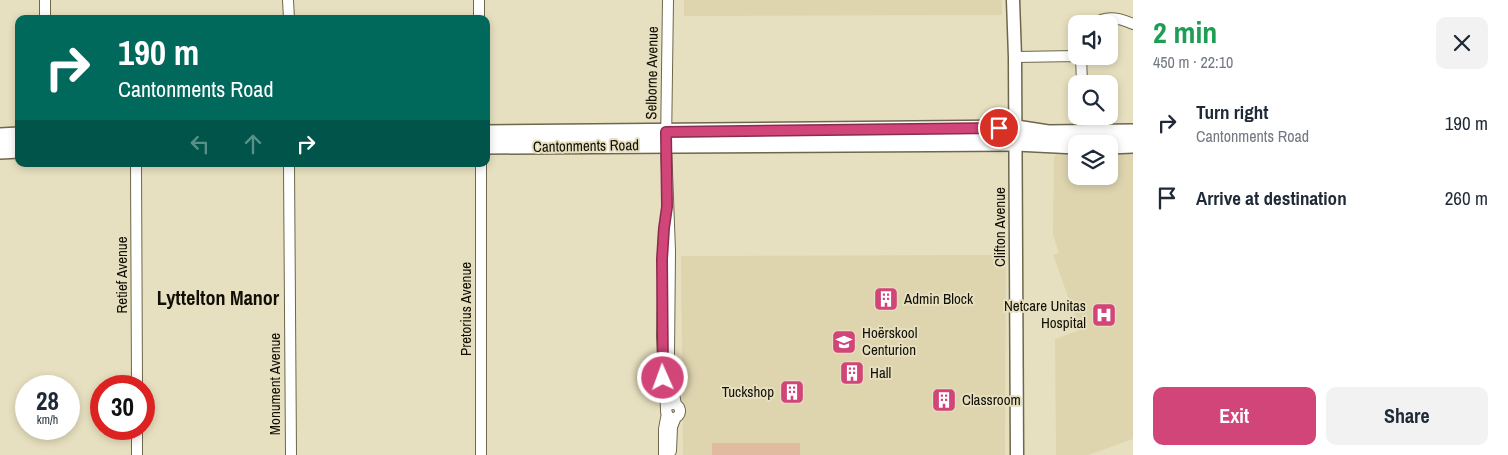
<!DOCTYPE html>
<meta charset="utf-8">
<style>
body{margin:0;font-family:"Archivo Narrow",sans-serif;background:#f2f2f3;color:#1f2937;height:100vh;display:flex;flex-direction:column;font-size:19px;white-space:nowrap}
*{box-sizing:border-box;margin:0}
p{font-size:16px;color:#747a83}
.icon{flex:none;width:28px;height:28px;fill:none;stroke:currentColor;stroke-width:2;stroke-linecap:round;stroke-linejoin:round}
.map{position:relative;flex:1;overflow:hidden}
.panel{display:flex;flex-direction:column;background:#fff;width:375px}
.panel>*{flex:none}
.banner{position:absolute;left:15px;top:15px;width:475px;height:152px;border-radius:10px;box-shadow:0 2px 8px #0003;background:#00695c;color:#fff;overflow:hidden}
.controls{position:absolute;left:1068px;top:15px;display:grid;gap:10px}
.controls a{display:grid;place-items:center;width:50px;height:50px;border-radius:10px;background:#fff;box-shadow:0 2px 8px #0003;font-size:25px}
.speed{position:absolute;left:15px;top:375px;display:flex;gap:10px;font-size:25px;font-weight:700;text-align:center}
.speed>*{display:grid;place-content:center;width:65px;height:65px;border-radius:50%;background:#fff;box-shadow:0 2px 8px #0003;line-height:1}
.speed small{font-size:12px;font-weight:400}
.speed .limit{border:8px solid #d22;background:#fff;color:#111}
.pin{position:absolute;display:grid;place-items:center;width:42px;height:42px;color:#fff;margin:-21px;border:2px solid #fff;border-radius:50%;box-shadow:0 1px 5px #0007}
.me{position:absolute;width:55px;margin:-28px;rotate:358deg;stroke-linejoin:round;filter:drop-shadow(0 0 4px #0008)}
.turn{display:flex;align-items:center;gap:18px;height:105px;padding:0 20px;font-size:22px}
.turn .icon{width:65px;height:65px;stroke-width:2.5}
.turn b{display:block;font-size:35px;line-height:42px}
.lanes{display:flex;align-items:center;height:48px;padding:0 20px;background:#0003;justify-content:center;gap:25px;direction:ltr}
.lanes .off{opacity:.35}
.round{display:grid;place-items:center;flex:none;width:52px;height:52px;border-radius:10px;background:#f2f2f3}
.overview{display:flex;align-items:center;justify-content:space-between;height:85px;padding:0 20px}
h1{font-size:30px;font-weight:700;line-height:38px;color:#1e9e55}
.button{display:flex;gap:10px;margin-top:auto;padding:10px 20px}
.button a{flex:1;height:58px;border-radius:10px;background:#d14578;color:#fff;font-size:20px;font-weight:700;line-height:58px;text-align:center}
.button a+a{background:#f2f2f3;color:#1f2937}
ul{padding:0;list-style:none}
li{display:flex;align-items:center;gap:15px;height:75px;padding:0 20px}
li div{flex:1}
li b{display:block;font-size:19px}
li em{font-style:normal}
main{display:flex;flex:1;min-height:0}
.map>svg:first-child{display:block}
</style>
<main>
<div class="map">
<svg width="1133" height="455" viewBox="0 0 1133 455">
<rect width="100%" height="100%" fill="#e7e0c0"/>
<path fill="#ded5af" d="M684,0H1002V15L684,16Z
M1109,149H1133V439L1088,455H1056L1055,339L1080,330L1053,255L1059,253L1053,235L1054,157L1061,150H1076V176H1109Z
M1006,255L1005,455H683L681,256Z"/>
<path fill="#e0bba0" d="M712,443H800V455H712Z"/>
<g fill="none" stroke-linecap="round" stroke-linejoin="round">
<defs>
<path id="minor" d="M45,0V19
M288,0L289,19
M479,0V19
M668,0L666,145L670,251L669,357L670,375L676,404
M1095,24C1106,14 1122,19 1133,24
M1081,56L1082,84
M1015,57L1077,56
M136,164L137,386
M289,164L291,455
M664,230L662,336L666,409
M666 411a7 7 0 1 1 14 0a7 7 0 1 1-14 0Z
M137,429V455
M671,451L672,427L676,417
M481,455V164
M664,455V429L667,413"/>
<path id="tertiary" d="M1013,0L1015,57L1017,455"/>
<path id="secondary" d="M486,133L1016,128L1048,133L1133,132
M0,136L19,135
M486,146L1016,143L1076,146
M1109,146L1133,145
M0,151L19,150"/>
</defs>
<use href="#minor" stroke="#6d674b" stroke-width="12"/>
<use href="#tertiary" stroke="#6d674b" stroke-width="15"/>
<use href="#secondary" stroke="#6d674b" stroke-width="18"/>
<use href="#minor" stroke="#fff" stroke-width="10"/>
<use href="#tertiary" stroke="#fff" stroke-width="12"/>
<use href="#secondary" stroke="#fff" stroke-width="15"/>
</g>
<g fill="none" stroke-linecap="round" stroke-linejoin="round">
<defs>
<path id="route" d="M663,378L662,259L664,228L667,207L666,132L999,128"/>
</defs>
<use href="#route" stroke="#882d4e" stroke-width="12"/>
<use href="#route" stroke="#d14578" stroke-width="9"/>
</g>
<defs>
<symbol id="building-square" viewBox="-11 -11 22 22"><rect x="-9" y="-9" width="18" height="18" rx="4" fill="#d14578" stroke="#e7e0c0"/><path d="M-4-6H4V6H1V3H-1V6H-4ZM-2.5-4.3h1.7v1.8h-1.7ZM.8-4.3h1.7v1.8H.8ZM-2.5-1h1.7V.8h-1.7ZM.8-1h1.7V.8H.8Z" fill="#fff"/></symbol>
<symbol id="hospital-square" viewBox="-11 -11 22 22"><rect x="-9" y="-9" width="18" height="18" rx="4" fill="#d14578" stroke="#e7e0c0"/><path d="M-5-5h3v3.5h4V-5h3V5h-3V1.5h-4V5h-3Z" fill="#fff"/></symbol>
<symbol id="school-square" viewBox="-11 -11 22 22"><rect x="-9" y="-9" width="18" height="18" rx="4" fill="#d14578" stroke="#e7e0c0"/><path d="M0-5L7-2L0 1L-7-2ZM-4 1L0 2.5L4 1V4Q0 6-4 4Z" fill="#fff"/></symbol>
</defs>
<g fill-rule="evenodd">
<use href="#building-square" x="872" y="285" width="28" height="28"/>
<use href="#hospital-square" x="1090" y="301" width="28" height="28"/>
<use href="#school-square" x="830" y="328" width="28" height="28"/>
<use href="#building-square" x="838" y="359" width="28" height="28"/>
<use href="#building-square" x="778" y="378" width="28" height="28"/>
<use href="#building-square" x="930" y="386" width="28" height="28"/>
</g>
<g text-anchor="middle" stroke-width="4" stroke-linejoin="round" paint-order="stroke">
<g font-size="15" fill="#110e05" stroke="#e7e0c0">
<text transform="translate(652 73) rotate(-89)" y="5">Selborne Avenue</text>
<text transform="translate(586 146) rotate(-1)" y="5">Cantonments Road</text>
<text transform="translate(1000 227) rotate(-90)" y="5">Clifton Avenue</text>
<text transform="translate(122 275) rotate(-90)" y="5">Retief Avenue</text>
<text transform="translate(466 309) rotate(-90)" y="5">Pretorius Avenue</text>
<text transform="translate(275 384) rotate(-90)" y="5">Monument Avenue</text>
</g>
<g font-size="15" fill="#110e05" stroke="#e7e0c0" text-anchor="start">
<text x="904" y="304">Admin Block</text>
<text x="1086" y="311" text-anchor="end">Netcare Unitas<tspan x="1086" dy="17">Hospital</tspan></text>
<text x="862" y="338">Hoërskool<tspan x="862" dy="17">Centurion</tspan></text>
<text x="870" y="378">Hall</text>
<text x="774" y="397" text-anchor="end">Tuckshop</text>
<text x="962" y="405">Classroom</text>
</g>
<g font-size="20" font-weight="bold" fill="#110e05" stroke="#e7e0c0">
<text x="218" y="305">Lyttelton Manor</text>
</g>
</g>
</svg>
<div class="controls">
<a><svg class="icon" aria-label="sound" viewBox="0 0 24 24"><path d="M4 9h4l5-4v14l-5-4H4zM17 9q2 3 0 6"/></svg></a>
<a><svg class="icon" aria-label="search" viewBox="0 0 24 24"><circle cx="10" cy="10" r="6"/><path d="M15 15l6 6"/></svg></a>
<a><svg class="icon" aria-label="layers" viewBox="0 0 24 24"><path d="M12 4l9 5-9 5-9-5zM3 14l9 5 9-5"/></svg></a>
</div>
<div class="speed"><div>28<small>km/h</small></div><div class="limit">30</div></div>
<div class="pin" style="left:999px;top:128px;background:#d93025"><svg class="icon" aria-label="arrive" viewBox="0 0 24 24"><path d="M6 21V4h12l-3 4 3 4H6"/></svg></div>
<svg class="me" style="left:663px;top:378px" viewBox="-20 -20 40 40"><circle r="17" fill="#d14578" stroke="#fff" stroke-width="3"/><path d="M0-11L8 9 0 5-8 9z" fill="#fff"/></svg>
<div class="banner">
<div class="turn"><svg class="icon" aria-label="right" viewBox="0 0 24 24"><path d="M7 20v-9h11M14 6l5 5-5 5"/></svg><div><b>190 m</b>Cantonments Road</div></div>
<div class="lanes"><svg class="icon off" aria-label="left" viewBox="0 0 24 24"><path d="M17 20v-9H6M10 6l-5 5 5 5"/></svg><svg class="icon off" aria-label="ahead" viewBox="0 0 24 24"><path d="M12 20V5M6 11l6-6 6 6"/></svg><svg class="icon" aria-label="right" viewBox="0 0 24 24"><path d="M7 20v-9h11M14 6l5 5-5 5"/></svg></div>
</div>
</div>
<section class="panel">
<div class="overview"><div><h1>2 min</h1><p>450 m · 22:10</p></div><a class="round"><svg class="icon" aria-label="close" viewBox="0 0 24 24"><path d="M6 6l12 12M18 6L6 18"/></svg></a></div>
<ul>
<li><svg class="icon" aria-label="right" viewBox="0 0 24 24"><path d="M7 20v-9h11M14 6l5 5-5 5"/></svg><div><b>Turn right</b><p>Cantonments Road</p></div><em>190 m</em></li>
<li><svg class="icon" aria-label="arrive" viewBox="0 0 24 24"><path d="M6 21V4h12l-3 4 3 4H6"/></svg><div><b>Arrive at destination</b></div><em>260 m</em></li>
</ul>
<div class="button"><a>Exit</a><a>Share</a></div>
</section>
</main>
